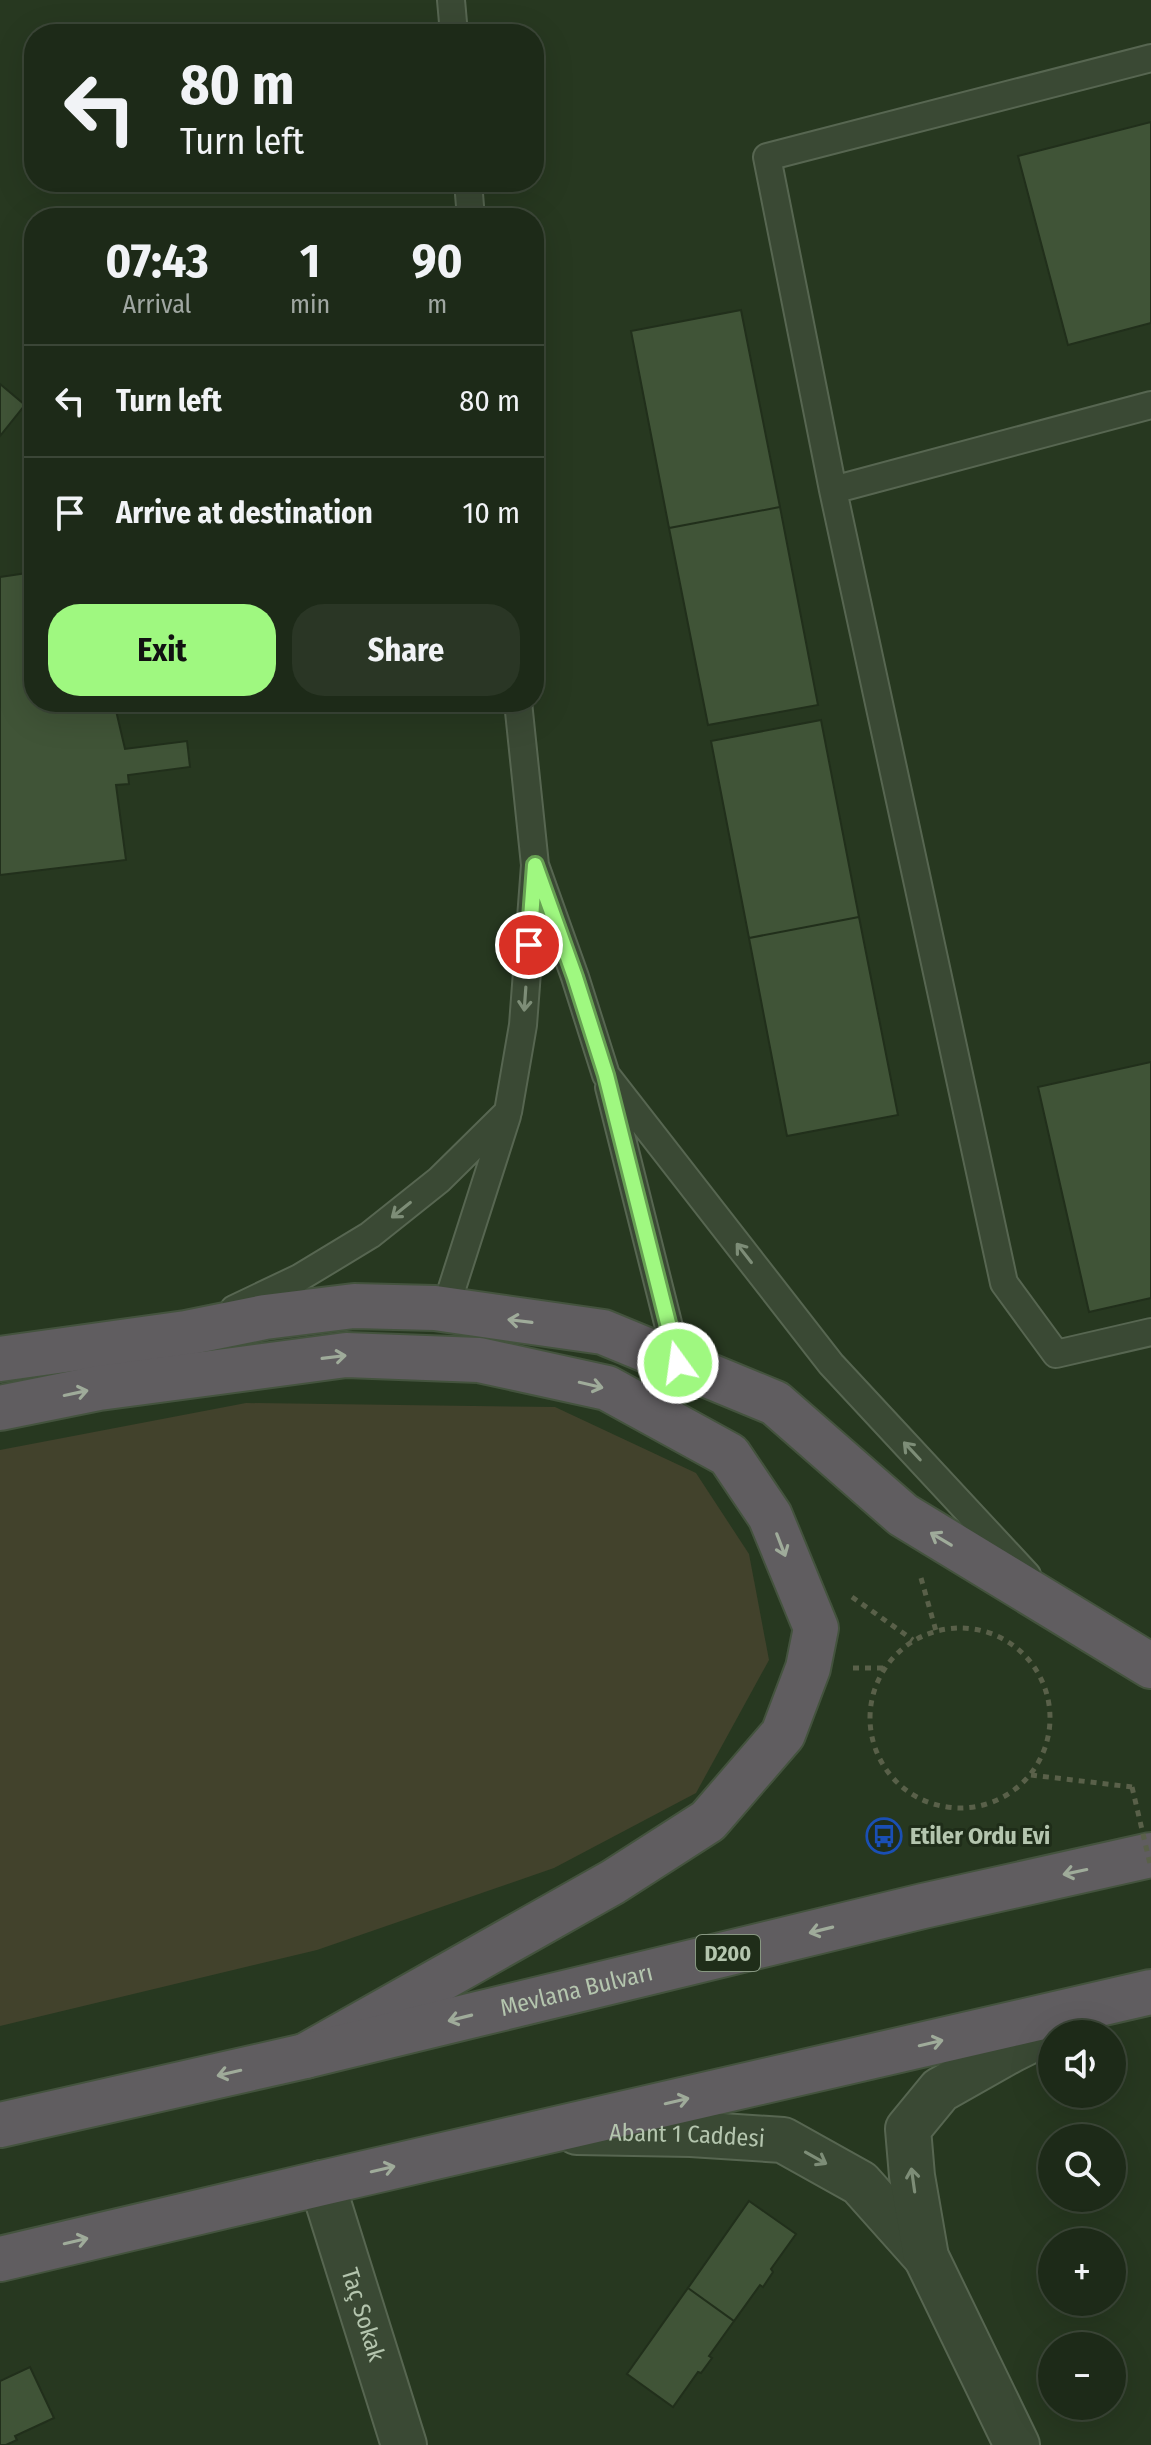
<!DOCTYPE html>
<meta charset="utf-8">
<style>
body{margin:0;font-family:"Fira Sans Condensed",sans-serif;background:#2a3625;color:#f1f3f6;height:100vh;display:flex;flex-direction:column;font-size:30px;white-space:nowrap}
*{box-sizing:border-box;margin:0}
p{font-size:26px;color:#a0a7a2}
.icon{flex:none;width:44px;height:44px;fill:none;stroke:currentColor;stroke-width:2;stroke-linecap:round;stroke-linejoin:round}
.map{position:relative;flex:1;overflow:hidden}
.details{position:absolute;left:24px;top:208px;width:520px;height:504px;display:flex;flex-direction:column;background:#1d2a18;border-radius:32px;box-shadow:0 8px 32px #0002,0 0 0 2px #3b4637}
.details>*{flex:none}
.hud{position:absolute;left:24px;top:24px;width:520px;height:168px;border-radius:32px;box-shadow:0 8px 32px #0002,0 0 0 2px #3b4637;background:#1d2a18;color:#f1f3f6;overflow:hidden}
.tools{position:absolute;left:1038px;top:2020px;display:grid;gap:16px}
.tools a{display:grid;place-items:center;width:88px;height:88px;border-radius:50%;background:#1d2a18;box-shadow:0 8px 32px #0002,0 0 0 2px #3b4637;font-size:40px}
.pin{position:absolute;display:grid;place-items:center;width:68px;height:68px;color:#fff;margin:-34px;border:4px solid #fff;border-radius:50%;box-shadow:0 2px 8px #0007}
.me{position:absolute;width:88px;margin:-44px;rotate:346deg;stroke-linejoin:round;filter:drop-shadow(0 0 6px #0008)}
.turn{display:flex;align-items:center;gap:28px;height:168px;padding:0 24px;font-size:36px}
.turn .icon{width:104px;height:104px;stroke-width:2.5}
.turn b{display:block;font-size:56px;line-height:68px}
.eta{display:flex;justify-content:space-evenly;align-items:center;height:136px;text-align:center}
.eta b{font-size:48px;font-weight:700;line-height:56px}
.button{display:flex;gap:16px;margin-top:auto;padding:16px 24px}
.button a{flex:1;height:92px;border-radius:32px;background:#9ff880;color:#111;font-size:32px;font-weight:700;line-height:92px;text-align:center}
.button a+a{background:#2a3625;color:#f1f3f6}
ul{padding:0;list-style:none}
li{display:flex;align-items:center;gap:24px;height:112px;padding:0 24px;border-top:2px solid #3b4637}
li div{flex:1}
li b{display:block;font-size:30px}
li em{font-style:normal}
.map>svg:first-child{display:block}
</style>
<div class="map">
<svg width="1151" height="2445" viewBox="0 0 1151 2445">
<rect width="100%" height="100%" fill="#273820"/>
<path fill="#42422c" d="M246,1403L555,1407L696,1473L749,1554L769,1660L696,1793L554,1868L317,1950L0,2026V1450Z"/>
<path fill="#405437" stroke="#212f1b" stroke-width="2" d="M1151,122V323L1068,345L1018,156Z
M741,310L780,507L669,528L631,331Z
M0,384L25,405L0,436Z
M780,507L818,705L708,725L669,528Z
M34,572V702H114L125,749L187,741L190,767L128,775L129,784L116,785L126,860L0,875V577Z
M821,720L859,917L749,938L711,741Z
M859,917L898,1115L787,1136L749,938Z
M1151,1062V1298L1089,1312L1038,1087Z
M749,2201L796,2234L771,2269L773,2272L763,2287L760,2285L734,2321L688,2288Z
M688,2288L734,2321L709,2356L712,2358L701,2373L698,2372L673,2407L627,2374Z
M30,2367L54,2418L15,2436L17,2440L6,2445H0V2381Z"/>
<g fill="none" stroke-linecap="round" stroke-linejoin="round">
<defs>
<path id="service" d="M451,0L454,34
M468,182L471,218
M1151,405L833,490L1004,1283L1056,1354L1151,1332
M833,490L767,157L1151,58
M535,865L575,977L606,1075L831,1364L1027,1575
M609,1087L678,1363
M234,1309L299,1278L370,1235L439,1180L508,1112L523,1025L535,865L518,702
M445,1310L507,1116"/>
<g id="minor">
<path id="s1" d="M577,2132L691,2134L783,2140L860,2183L926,2257"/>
<path id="s2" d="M322,2183L404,2445"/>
<path d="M1017,2445L926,2257L912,2176L908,2129L940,2090L1011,2050L1077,2017"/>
</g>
<g id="trunk">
<path d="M0,1359L186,1333L265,1317L354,1306L435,1308L603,1332L775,1403L903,1515L1151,1666"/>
<path d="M0,1408L99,1388L346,1355L479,1360L607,1388L729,1455L770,1516L816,1628L808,1668L783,1734L708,1821L613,1882L305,2056"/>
<path id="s3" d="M0,2125L305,2056L923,1906L1151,1855"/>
<path d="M0,2259L322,2183L1151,1992"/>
</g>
</defs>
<use href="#service" stroke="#576651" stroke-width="30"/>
<use href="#minor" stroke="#576651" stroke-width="48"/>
<use href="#trunk" stroke="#44533e" stroke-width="48"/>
<path stroke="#596049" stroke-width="5" stroke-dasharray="6 6" stroke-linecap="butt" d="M921,1578L936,1631
M852,1597L913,1640
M870 1718a90 90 0 1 1 180 0a90 90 0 1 1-180 0Z
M853,1668H884
M1031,1775L1132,1787"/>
<use href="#service" stroke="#3a4934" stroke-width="26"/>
<use href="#minor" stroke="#3a4934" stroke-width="44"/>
<use href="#trunk" stroke="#605d60" stroke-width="44"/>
<path stroke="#596049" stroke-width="5" stroke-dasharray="6 6" stroke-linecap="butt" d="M1132,1787L1151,1868"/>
</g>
<defs><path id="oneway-shaft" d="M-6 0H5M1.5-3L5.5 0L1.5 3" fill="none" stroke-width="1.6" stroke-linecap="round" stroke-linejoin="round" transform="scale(2)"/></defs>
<g stroke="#7d8d77">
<use href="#oneway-shaft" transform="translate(525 999) rotate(94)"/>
<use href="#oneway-shaft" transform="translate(401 1210) rotate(141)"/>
<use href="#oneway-shaft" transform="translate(744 1253) rotate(-128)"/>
<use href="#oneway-shaft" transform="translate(912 1451) rotate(-133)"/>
<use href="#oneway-shaft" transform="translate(816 2158) rotate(29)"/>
<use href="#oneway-shaft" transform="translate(913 2180) rotate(-98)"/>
</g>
<g stroke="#9fab9a">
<use href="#oneway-shaft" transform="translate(520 1321) rotate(-173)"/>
<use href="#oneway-shaft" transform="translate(334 1357) rotate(-7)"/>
<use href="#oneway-shaft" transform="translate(591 1385) rotate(13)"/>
<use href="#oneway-shaft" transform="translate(76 1393) rotate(-12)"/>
<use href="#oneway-shaft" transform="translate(941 1539) rotate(-149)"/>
<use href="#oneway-shaft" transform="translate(781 1545) rotate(69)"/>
<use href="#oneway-shaft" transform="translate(1075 1872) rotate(168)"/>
<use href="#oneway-shaft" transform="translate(821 1930) rotate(166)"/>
<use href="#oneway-shaft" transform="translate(460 2018) rotate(166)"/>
<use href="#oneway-shaft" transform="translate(931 2043) rotate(-13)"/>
<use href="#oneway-shaft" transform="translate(229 2073) rotate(167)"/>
<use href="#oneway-shaft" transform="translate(677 2101) rotate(-13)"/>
<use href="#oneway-shaft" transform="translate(383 2169) rotate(-13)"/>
<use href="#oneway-shaft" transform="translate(76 2241) rotate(-13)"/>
</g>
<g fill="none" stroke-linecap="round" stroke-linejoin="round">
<defs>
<path id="route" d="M529,945L535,865L575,977L606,1075L678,1363"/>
</defs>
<use href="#route" stroke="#67a153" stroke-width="20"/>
<use href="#route" stroke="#9ff880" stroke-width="14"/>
</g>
<defs>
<symbol id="bus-ring" viewBox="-11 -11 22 22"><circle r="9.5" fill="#1f2d19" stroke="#1a4fb4" stroke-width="1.5"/><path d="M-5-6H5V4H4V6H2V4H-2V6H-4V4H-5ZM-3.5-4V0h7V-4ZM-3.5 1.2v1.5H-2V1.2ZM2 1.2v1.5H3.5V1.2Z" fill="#1a4fb4"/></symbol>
</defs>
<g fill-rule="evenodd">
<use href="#bus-ring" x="864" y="1816" width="40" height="40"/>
</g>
<g text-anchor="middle" stroke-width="6" stroke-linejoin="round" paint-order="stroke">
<rect fill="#1f2d19" stroke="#879781" stroke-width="2" x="696" y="1935" width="64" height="36" rx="6"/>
<g font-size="22" font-weight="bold" fill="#b4c5ae">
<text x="728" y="1961">D200</text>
</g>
<g font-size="24" font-weight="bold" fill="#b4c5ae" stroke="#1f2d19" text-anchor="start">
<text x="910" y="1844">Etiler Ordu Evi</text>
</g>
<g font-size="24" fill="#b4c5ae" stroke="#1f2d19">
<text dy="8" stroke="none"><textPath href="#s3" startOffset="592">Mevlana Bulvarı</textPath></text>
<text dy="8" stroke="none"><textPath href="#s1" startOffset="110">Abant 1 Caddesi</textPath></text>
<text dy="8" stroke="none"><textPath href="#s2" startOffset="138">Taç Sokak</textPath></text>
</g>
</g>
</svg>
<div class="tools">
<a><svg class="icon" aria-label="sound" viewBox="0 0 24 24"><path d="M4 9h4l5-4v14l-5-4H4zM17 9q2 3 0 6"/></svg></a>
<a><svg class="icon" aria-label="search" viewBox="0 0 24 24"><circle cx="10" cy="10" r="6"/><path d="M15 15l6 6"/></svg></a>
<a>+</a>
<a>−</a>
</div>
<div class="pin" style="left:529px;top:945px;background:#d93025"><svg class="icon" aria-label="arrive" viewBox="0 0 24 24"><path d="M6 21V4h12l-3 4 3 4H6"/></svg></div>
<svg class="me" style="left:678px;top:1363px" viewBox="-20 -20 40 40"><circle r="17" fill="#9ff880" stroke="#fff" stroke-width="3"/><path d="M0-11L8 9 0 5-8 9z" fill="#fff"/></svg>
<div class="hud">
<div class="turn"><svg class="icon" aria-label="left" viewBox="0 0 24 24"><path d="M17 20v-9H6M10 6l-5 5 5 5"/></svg><div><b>80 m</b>Turn left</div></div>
</div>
<section class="details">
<div class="eta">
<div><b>07:43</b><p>Arrival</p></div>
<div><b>1</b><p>min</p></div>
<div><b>90</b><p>m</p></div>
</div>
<ul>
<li><svg class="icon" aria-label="left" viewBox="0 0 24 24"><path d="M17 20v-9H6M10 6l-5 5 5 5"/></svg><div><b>Turn left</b></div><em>80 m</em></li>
<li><svg class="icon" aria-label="arrive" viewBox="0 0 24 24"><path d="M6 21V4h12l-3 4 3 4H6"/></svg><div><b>Arrive at destination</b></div><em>10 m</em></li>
</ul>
<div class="button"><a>Exit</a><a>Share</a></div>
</section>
</div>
